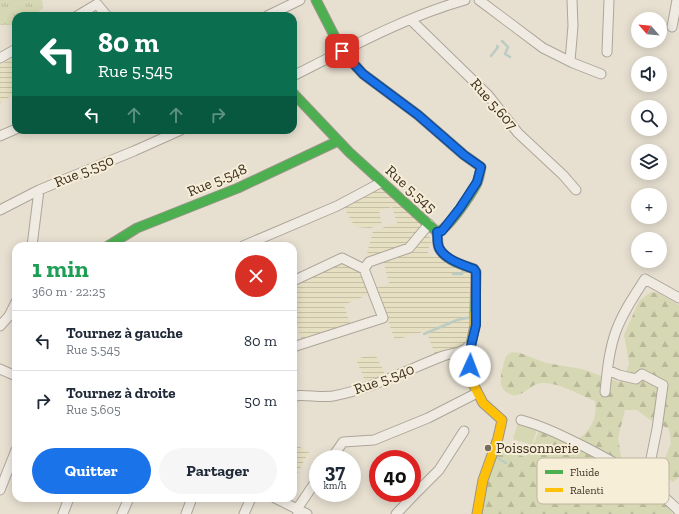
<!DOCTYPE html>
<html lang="fr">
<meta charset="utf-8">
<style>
body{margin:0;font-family:"Zilla Slab",serif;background:#f6f6f7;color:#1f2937;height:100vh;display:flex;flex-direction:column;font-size:15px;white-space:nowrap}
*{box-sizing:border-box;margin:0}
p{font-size:13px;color:#747a83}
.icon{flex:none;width:22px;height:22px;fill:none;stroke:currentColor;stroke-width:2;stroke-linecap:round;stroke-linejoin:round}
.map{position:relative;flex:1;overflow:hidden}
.panel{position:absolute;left:12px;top:242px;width:285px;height:260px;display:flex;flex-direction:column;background:#fff;border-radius:12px;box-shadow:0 2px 10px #0003}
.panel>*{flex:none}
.guide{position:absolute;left:12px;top:12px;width:285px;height:122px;border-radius:12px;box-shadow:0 2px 10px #0003;background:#0b6e4f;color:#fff;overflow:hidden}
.needle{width:26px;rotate:297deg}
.controls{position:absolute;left:631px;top:12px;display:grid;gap:8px}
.controls a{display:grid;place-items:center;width:36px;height:36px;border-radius:50%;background:#fff;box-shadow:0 2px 10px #0003;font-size:20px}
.speed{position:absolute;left:309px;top:450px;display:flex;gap:8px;font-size:20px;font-weight:700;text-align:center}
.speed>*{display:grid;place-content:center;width:52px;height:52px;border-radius:50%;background:#fff;box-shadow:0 2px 10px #0003;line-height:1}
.speed small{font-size:10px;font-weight:400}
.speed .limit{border:6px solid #d22;background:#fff;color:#111}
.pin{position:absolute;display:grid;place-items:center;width:34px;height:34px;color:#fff;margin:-17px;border-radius:8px;box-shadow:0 2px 6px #0006}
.me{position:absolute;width:44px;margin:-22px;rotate:2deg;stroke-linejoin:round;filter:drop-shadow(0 0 3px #0008)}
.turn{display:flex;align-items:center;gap:14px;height:84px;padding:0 20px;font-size:18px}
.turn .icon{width:52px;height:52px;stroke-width:2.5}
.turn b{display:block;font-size:28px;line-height:34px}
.lanes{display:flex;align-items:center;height:38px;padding:0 20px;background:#0003;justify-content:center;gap:20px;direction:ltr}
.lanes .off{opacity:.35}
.round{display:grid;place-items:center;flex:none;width:42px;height:42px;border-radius:21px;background:#f6f6f7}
.summary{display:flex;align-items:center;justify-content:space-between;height:68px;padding:0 20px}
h1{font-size:24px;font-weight:700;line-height:30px;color:#1e9e55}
.action{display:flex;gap:8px;margin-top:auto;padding:8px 20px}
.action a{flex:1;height:46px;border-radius:24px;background:#1a73e8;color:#fff;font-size:16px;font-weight:700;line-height:46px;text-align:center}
.action a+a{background:#f6f6f7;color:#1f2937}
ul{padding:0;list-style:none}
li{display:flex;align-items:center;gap:12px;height:60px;padding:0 20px;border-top:1px solid #e0e1e3}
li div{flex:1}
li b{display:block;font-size:15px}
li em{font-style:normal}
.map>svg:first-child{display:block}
</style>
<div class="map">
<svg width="679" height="514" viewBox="0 0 679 514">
<defs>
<pattern id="farmland-rules" width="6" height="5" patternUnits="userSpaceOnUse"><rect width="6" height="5" fill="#e6dfc2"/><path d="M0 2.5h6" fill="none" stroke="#c6c0a6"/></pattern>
<pattern id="grass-tufts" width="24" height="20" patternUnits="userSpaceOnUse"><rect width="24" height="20" fill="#d6d7b3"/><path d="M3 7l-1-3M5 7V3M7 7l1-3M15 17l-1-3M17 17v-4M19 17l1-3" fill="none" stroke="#b9b99a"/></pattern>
<pattern id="forest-firs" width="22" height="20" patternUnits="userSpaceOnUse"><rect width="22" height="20" fill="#d6d7b3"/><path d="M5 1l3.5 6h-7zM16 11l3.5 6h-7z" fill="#b9b99a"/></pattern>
</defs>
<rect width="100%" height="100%" fill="#e7e0d1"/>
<path fill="url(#farmland-rules)" d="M16,56V95L14,94L0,103V65Z
M384,187L425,224L432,244L426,251L433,257H442L470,273L474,319L465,347L435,354L426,331L395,340L376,288L389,283L384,264L379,257L365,261L373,231L397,223L392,207L379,211L382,225L370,228L355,227L343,206Z
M342,263L362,272L369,294L344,305L350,323L302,340L293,314V287Z
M375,354L385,374L365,381L356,359Z
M293,443L309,452L293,481Z"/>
<path fill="url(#grass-tufts)" d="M0,0H42L43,8C35,16 28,16 16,16V23L12,25H0Z"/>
<path fill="url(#forest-firs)" d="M651,292L658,293L679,305V477L673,482L667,478L663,463L671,443L669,429L649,419L637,410H625L618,438L624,474L662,501L673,514H480L484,488L501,444L514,453L525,457L532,448L540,428L575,440C590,434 598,417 595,401C580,395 558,382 542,383C532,383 527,393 517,395C515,396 511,395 508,393C495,386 503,367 506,356L512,352L520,353L546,363L582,369L619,382L627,370L629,363L624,335L639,301Z"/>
<path fill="#d6d7b3" d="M519,420L538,426L532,445L513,439Z"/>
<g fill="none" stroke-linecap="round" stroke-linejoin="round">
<path stroke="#bcccc2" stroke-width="2.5" d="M502,41L508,47L505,54L510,57
M491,56L498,47L497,46
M453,274H462L463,269
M424,334L457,320L472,317
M499,443L513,449
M495,456L506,463"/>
<defs>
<path id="street" d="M479,0L543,48L573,63L601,74
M77,16L97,4L107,16
M267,16L300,0
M411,20L488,95L518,133L563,175L576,190
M672,27L677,0
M607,52L609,0
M0,58L16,49
M570,61L573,26L572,0
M293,76C349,48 405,17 465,0
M0,136L16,129
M0,210L39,190
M32,246L39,190L134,151L181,130
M243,246L337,206L382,182
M293,281L342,258L364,269L369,262L409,248L429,224
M0,326L9,316L16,302
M293,347L383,318L364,269
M0,369L16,376
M608,370L619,375L636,379L642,374L663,385L657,429L646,483
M605,392C607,372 609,350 616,331C623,312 634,296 645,279L679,298
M293,396C306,394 319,398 333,396C371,389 407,370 443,356C455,352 459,355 470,345
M521,420C543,426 563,436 583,446C618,464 652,483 679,511
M331,459L343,442L374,440L428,418L477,393
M0,490L16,450
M275,498L307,514
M63,514L69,498
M122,514L129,498
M186,514L192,498
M244,514L251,498
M298,514L297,509L318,478
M396,514L417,492L439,470L464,431"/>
<path id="fast" d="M316,0L342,51L363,74L418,115L464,155L481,167C480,172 479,178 477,183C471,194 448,230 437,232
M293,93L349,152L437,232C438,237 437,243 439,248C445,260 462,265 474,269L476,272L475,313
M108,246L137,228L238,188L338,141"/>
<path id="slow" d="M475,313V325L469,354L470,378L483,403L502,420L498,438L483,480L477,514"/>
</defs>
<use href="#street" stroke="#ada599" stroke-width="11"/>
<use href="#fast" stroke="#9c958a" stroke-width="11"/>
<use href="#slow" stroke="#9c958a" stroke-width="11"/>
<use href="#street" stroke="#efebe3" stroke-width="9"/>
<use href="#fast" stroke="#4caf50" stroke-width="9"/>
<use href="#slow" stroke="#ffc107" stroke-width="9"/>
</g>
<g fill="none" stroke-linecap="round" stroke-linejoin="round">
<defs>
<path id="route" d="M342,51L363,74L418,115L464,155L481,167L477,182L460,208L442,231L437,232C438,236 437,240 438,244C440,258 463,265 474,269L476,272V325L469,354L470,366"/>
</defs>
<use href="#route" stroke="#114b97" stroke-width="10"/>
<use href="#route" stroke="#1a73e8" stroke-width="7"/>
</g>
<circle fill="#786c5e" stroke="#f7eed8" stroke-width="1.5" cx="488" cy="448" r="4"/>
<g text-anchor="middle" stroke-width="4" stroke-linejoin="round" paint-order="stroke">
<g font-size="15" fill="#3d2e20" stroke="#f7eed8">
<text transform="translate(494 104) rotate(49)" y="5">Rue 5.607</text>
<text transform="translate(84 171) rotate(-22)" y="5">Rue 5.550</text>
<text transform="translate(217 180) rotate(-23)" y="5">Rue 5.548</text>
<text transform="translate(411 189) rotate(42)" y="5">Rue 5.545</text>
<text transform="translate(384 379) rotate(-20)" y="5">Rue 5.540</text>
</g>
<g font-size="15" fill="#3d2e20" stroke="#f7eed8" text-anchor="start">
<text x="496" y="453">Poissonnerie</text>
</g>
</g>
<rect x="537" y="458" width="132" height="46" rx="6" fill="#f7eed8" stroke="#bfb4a1" stroke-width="1"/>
<rect x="545" y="470" width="18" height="4" fill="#4caf50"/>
<rect x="545" y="488" width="18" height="4" fill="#ffc107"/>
<g font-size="11" fill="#3d2e20">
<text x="570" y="476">Fluide</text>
<text x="570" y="494">Ralenti</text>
</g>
</svg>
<div class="controls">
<a><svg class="needle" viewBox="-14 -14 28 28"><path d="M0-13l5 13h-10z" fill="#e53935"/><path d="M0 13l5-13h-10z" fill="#747a83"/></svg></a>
<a><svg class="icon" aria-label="sound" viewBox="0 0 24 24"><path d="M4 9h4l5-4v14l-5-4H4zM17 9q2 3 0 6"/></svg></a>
<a><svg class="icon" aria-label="search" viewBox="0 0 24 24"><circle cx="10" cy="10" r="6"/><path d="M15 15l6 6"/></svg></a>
<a><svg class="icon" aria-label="layers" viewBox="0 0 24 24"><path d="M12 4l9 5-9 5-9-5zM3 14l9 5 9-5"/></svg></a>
<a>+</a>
<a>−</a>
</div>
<div class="speed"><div>37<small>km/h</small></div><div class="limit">40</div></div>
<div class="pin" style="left:342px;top:51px;background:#d93025"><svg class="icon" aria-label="arrive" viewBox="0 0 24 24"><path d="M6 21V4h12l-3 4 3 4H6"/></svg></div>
<svg class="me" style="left:470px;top:366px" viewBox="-20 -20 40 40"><circle r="19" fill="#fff"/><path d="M0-13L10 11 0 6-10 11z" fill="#1a73e8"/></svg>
<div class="guide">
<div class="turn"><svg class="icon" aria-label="left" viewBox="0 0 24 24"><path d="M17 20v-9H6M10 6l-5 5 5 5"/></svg><div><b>80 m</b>Rue 5.545</div></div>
<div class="lanes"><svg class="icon" aria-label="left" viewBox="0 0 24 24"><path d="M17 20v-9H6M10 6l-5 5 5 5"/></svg><svg class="icon off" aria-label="ahead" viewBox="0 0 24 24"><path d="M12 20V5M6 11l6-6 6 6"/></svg><svg class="icon off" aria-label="ahead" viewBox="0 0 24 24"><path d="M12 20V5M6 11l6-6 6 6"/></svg><svg class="icon off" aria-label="right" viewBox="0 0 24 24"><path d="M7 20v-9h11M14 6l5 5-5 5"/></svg></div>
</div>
<section class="panel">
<div class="summary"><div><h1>1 min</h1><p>360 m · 22:25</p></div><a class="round" style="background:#d93025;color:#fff"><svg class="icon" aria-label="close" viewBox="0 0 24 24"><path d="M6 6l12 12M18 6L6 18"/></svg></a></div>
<ul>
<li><svg class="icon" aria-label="left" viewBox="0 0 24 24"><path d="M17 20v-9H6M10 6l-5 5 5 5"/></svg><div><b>Tournez à gauche</b><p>Rue 5.545</p></div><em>80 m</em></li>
<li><svg class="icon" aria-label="right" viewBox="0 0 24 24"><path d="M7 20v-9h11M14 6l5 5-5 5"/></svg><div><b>Tournez à droite</b><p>Rue 5.605</p></div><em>50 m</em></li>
</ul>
<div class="action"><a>Quitter</a><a>Partager</a></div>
</section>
</div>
